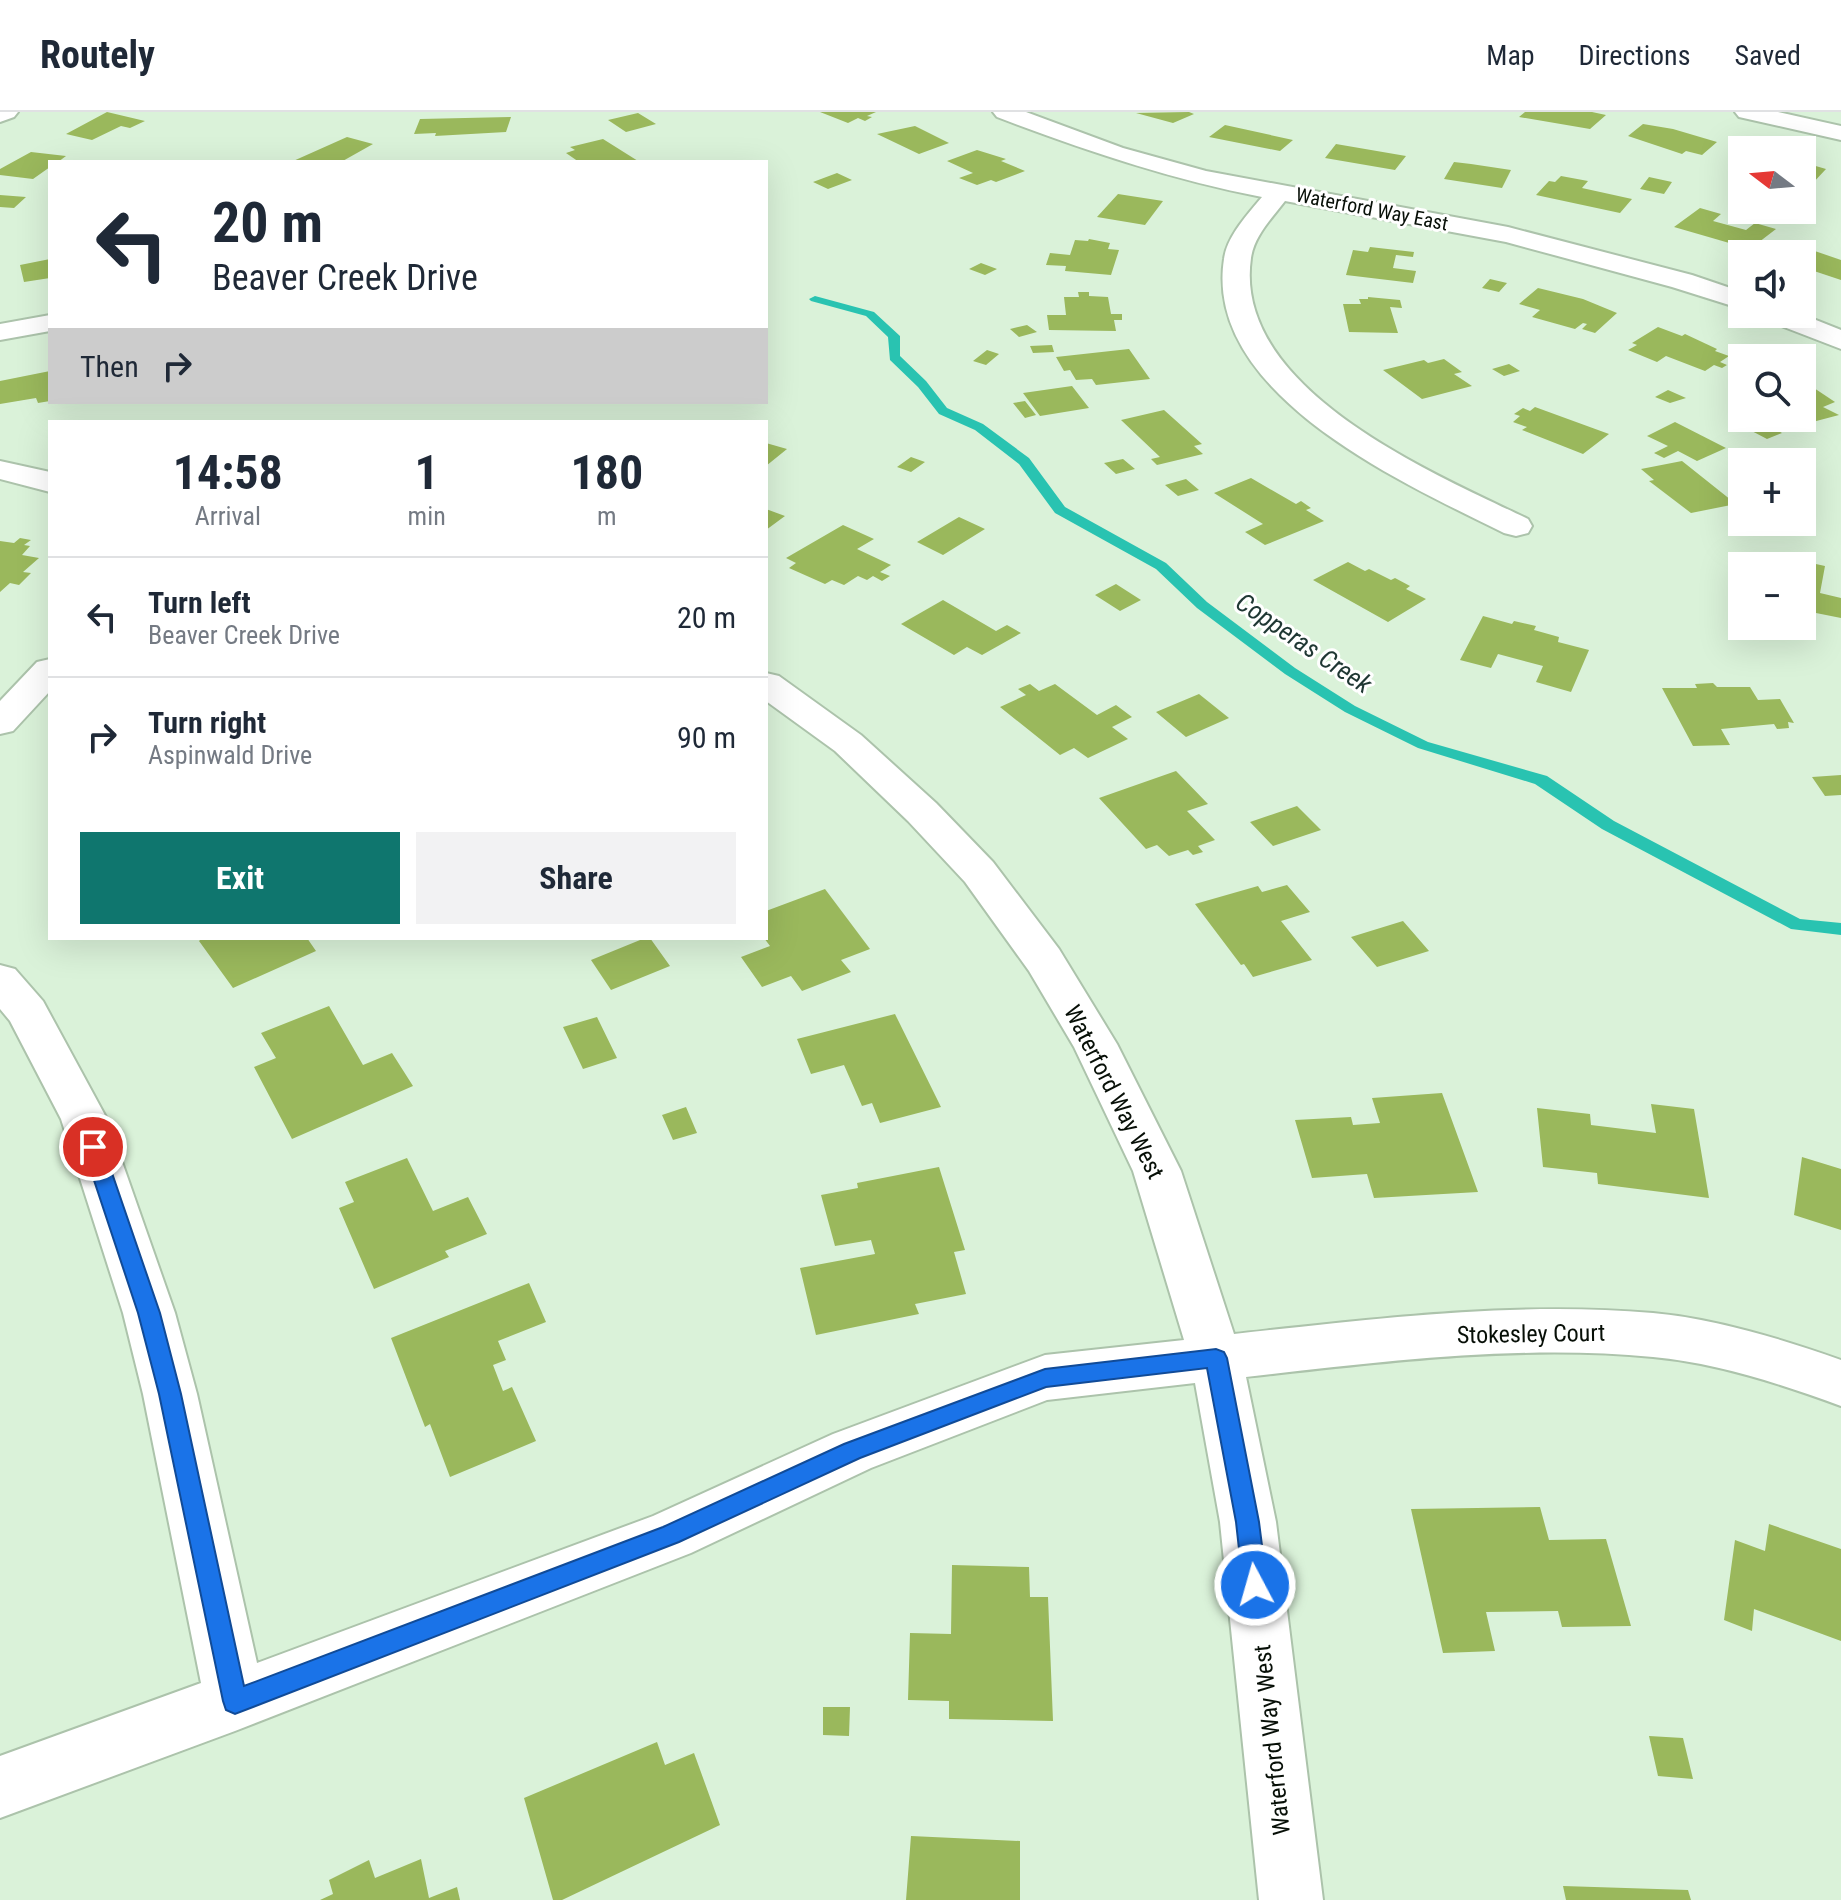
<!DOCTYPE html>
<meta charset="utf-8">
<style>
body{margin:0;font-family:"Roboto Condensed",sans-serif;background:#f2f2f3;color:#1f2937;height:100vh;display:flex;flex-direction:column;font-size:30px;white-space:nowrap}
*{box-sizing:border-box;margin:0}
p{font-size:26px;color:#747a83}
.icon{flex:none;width:44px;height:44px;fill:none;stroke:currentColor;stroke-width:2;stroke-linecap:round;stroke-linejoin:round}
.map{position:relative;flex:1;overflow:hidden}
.panel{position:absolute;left:48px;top:308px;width:720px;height:520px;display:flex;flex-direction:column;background:#fff;border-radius:0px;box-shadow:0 8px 32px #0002}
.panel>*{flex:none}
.banner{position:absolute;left:48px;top:48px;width:720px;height:244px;border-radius:0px;box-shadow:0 8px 32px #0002;background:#fff;color:#1f2937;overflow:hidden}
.needle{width:52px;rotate:286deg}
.fabs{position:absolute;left:1728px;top:24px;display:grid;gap:16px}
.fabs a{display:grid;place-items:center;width:88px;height:88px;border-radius:0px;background:#fff;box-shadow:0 8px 32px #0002;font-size:40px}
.pin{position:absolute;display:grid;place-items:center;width:68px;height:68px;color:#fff;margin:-34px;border:4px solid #fff;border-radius:50%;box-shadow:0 2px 8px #0007}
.me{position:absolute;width:88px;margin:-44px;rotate:354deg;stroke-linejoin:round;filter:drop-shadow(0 0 6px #0008)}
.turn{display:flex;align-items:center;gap:28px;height:168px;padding:0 32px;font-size:36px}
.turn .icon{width:104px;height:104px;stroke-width:2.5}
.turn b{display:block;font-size:56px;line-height:68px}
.then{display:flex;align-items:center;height:76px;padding:0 32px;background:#0003;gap:16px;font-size:30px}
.eta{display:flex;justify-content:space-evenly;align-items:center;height:136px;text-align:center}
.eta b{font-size:48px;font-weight:700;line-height:56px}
.button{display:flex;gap:16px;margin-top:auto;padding:16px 32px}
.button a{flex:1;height:92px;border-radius:0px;background:#0f766e;color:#fff;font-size:32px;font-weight:700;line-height:92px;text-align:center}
.button a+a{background:#f2f2f3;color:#1f2937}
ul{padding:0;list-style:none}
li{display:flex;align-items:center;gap:24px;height:120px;padding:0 32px;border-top:2px solid #e0e1e3}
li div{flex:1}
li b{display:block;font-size:30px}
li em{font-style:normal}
header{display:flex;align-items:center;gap:48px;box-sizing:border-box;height:112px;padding:0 40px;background:#fff;border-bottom:2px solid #e0e1e3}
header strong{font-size:38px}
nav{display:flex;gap:44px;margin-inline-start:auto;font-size:28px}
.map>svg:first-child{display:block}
</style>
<header>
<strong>Routely</strong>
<nav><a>Map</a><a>Directions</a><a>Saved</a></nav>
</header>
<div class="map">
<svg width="1841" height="1788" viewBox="0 0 1841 1788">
<rect width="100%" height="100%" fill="#daf2d9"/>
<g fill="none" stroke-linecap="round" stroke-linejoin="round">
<path fill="#29c3b1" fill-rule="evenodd" d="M815,184L874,200L900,224V244L926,269L947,296L983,312L1029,346L1065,395L1166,451L1207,490L1295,556L1355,594L1428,630L1547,664L1614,709L1800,807L1841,811V823L1791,817L1602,717L1535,672L1418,636L1345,600L1285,562L1197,496L1156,457L1055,401L1019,352L975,318L939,302L918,275L890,248L888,225L866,204L811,189L809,187Z"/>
</g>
<path fill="#9ab85c" d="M107,0L145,9L130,16L121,14L92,28L66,22Z
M820,0H876L867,4L872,5L865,9L858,6L848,11Z
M1189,0L1194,2L1173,11L1136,1Z
M1525,0H1592L1606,3L1590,17L1519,5Z
M638,1L656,12L626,20L608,8Z
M511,5L506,20L435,24L436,21L414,22L420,7Z
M1643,12L1673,17L1717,30L1702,43L1686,39L1682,42L1628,24Z
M1225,13L1293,28L1280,39L1209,25Z
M915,14L949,31L919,42L877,22Z
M347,25L373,32L341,50H291Z
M603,27L638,49L579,50L566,41L575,38L570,35Z
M1336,32L1406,44L1395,58L1325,46Z
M977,38L1006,47L1001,49L1025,59L996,70L991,68L977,73L959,66L973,61L947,49Z
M31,40L66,44L58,50H50V55L33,67L0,63V57Z
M1454,50L1471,52L1511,58L1502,76L1444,67Z
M1802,50L1826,57L1812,72L1802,70Z
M837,61L852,68L828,77L813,70Z
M1561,64L1588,69L1582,76L1632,87L1620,101L1536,83L1549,69L1555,70Z
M1649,65L1672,70L1664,82L1640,77Z
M1118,82L1163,89L1145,113L1097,105Z
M0,83L26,85L14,96L0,95Z
M1700,96L1721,102L1713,109L1746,118L1755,111L1776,117L1750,137L1674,115Z
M1089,127L1110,131L1108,137L1119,138L1111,163L1065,159L1066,154L1046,153L1050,141L1070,143L1075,128L1088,129Z
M1370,135L1414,140L1413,145L1396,143L1393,156L1416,159L1413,171L1346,163L1353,138L1368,140Z
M1809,137L1841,148V168L1802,155V141Z
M50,147V166L24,170L20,153Z
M981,151L997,157L985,163L969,157Z
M1490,167L1507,171L1499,180L1482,176Z
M1538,176L1583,187L1617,201L1595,221L1582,217L1587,212L1583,211L1575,217L1532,205L1540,198L1519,192Z
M1078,180H1089V184L1108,185L1111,202H1122V208H1114L1116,219L1049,218L1047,203H1066L1064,185H1079Z
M1368,185L1400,188L1402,196L1390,195L1398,221L1349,220L1343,192H1361L1359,187H1368Z
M1027,213L1037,220L1019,225L1010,217Z
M1658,215L1682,224L1685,222L1717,237L1715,239L1729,244L1720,250L1727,253L1722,256L1714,253L1705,259L1666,244L1657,250L1628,238L1637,233L1632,231Z
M1052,233L1054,240L1033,241L1030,234Z
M1129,237L1150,267L1096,273L1092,267L1076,268L1070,258L1064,259L1056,245Z
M987,238L999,242L986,253L973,249Z
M1444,247L1462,260L1454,262L1472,274L1422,287L1383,258L1424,248L1428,251Z
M1509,252L1520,259L1504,264L1492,257Z
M50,259V289L38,291L36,286L0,292V269Z
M1808,272L1835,290L1823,295L1839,303L1805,312L1792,306H1802V275Z
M1072,274L1089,296L1040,304L1023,281Z
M1668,278L1686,286L1670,291L1655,285Z
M1025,289L1036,303L1025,306L1013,291Z
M1535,295L1609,322L1583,342L1522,318L1527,315L1513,310L1520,304L1514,302L1523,296L1530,299Z
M1164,298L1202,332L1194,334L1203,342L1157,353L1151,347L1160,345L1121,308Z
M1675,310L1726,336L1697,349L1678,339L1664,346L1654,341L1668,334L1647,324Z
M1764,311L1782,321L1767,327L1748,317Z
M766,331L787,337L766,354Z
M911,345L925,350L911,360L897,355Z
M1123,347L1135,357L1116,362L1104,351Z
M1682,349L1736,392L1691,401L1649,369L1654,368L1641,357Z
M1251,366L1296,392L1301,389L1311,396L1306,398L1324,409L1265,433L1245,420L1263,412L1214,381Z
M1186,367L1199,378L1178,384L1165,373Z
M766,397L785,404L766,418Z
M959,405L985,417L943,443L917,430Z
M843,413L874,427L857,437L891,453L880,460L890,464L882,469L873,464L867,468L858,464L844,473L832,468L825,472L789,456L796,451L786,446Z
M20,426L31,428L24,433L30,434L22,443L39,446L23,460L31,461L19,473L10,471L0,480V429L14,431Z
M1766,441L1825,454L1820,481L1841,486V506L1816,501V505L1802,502V454H1763Z
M1348,450L1365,459L1369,457L1391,468L1395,466L1410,474L1406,477L1426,487L1388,510L1313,468Z
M1116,472L1141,488L1120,499L1095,483Z
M943,488L996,519L1007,513L1021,521L982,543L967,535L954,543L901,512Z
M1483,504L1512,512L1514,509L1536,514L1534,518L1559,525L1558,530L1589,538L1571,580L1536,570L1543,554L1498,542L1491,556L1460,548Z
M1713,571L1717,575H1750L1758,588L1780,587L1794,611L1788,610L1789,616L1777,617L1774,612L1721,617L1730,633L1693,634L1662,576H1697L1695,572Z
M1030,572L1039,579L1055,572L1097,603L1116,593L1132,605L1112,615L1128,627L1088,646L1074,636L1060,643L1000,595L1026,583L1018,577Z
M1199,582L1229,606L1186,625L1156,600Z
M1176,659L1208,692L1187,699L1215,728L1198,734L1203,740L1193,743L1188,738L1169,744L1157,733L1146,737L1099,686Z
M1841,663V683L1825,684L1812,665Z
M1297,694L1321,718L1273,734L1250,710Z
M1287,773L1310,800L1281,809L1312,848L1253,865L1244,852L1241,853L1195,792L1258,774L1262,780Z
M825,777L870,837L841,848L851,860L802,879L791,864L762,875L741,845L770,834L764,826L766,799Z
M1403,809L1429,839L1377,855L1351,825Z
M202,826H307L316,839L233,876L199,829Z
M645,826H650L670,854L611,878L591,848Z
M329,894L363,953L392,941L413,974L292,1027L254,955L276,946L261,921Z
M895,902L941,995L880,1011L872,991L862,994L844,953L811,962L797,927Z
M597,905L617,946L583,957L563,915Z
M1442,981L1478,1080L1374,1086L1367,1062L1312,1066L1295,1008L1351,1005L1353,1013L1380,1011L1372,986Z
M1651,992L1694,997L1709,1086L1598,1072L1597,1061L1543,1055L1537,996L1590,1002L1591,1013L1656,1021Z
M686,995L697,1021L673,1028L662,1003Z
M1802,1045L1841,1057V1118L1794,1103Z
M407,1046L433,1099L468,1085L487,1122L445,1139L449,1145L374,1177L339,1096L354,1090L345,1070Z
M939,1055L965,1138L954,1140L966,1182L915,1192L919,1202L816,1223L800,1156L875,1142L871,1128L835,1134L821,1083L858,1076L857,1071Z
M529,1171L546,1210L498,1229L506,1248L493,1253L503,1279L512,1275L536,1329L450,1365L430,1312L425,1315L391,1226Z
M1540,1395L1549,1428L1606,1427L1631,1514L1562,1515L1558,1499L1486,1500L1495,1539L1443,1541L1411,1397Z
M1769,1412L1841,1437V1529L1754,1497L1752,1519L1724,1508L1735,1428L1765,1439Z
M952,1453L1029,1455L1030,1485H1048L1053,1609L949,1607V1589L908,1588L910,1521L951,1522Z
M823,1595H850L849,1624L823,1623Z
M1649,1624L1683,1626L1693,1667L1658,1664Z
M657,1630L665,1653L694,1641L720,1713L562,1788H553L524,1686Z
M911,1724L1020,1729V1788H906Z
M421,1747L429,1786L457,1775L460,1788H320L333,1782L329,1768L369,1748L375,1766Z
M1563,1774L1688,1778L1691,1788H1566Z"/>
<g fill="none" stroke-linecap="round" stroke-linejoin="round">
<defs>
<path id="minor" d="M0,0H18L14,5L0,10Z
M993,0H1026L1123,36L1206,59L1508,115L1692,163L1742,180V197L1672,175L1506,130L1285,89C1272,106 1254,124 1251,146C1232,277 1433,361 1528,407L1532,414L1528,421L1516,424L1504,421C1406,372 1203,283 1224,147C1227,124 1248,102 1262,85C1170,67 1084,38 997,5Z
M1735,0H1778L1841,14V28L1739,5Z
M1762,202H1801L1841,218V237L1766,208Z
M50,203V219L0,228V212Z
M0,349L50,360V380L0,367Z
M50,547V579L13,619L0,622V589L37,550Z
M766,561L779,564L861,623L936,691L993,750L1059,837L1117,932L1181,1059L1234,1222C1372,1207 1514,1189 1653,1201C1717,1207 1781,1227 1841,1248V1294C1781,1272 1717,1251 1653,1245C1518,1232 1380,1250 1246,1265L1276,1410L1323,1788H1259L1220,1410L1195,1271L1047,1288L871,1356L691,1441L235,1619L0,1706V1644L201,1571L143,1282L123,1201L61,1007L10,909L0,897V853L15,857L43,889L107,1007L175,1201L197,1282L257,1551L653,1404L833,1322L1045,1243L1184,1228L1133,1059L1074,935L1029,859L965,770L908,709L835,639L766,589Z"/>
</defs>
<use href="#minor" stroke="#acc3ab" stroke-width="4"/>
<use href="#minor" fill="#fff" fill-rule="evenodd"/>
</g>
<path fill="#1a73e8" stroke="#114b97" stroke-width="2" d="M93,1027L100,1029L103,1035L160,1201L181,1282L244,1574L663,1415L844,1332L1045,1257L1216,1237L1224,1240L1227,1246L1259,1410L1267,1473L1263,1481L1255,1484L1246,1481L1243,1473L1236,1410L1207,1256L1046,1275L860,1346L679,1430L235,1602L226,1598L223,1589L159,1282L138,1201L83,1035L86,1029Z"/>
<g text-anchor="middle" stroke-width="6" stroke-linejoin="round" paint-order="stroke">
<g font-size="20" fill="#070f07" stroke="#fff">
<text transform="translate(1372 97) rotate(11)" y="7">Waterford Way East</text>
</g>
<g font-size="24" fill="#070f07" stroke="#fff">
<text transform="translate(1114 980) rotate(63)" y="8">Waterford Way West</text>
<text transform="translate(1531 1222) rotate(-1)" y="8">Stokesley Court</text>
<text transform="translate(1272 1628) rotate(-96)" y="8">Waterford Way West</text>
</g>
<g font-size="26" font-style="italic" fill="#1f3733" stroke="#fff">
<text transform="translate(1304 531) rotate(34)" y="9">Copperas Creek</text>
</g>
</g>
</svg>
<div class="fabs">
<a><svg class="needle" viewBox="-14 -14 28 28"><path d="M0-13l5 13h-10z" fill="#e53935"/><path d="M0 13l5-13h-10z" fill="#747a83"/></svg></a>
<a><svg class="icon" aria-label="sound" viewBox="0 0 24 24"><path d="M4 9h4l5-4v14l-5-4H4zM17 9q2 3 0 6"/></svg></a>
<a><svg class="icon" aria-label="search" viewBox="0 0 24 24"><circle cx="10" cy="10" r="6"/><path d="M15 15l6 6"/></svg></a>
<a>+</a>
<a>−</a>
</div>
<div class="pin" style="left:93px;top:1035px;background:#d93025"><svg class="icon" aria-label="arrive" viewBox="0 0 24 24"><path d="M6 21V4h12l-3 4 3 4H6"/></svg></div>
<svg class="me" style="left:1255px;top:1473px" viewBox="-20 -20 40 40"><circle r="17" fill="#1a73e8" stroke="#fff" stroke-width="3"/><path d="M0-11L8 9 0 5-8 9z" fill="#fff"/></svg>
<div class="banner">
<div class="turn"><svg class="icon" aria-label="left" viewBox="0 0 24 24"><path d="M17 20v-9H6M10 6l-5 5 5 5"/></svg><div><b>20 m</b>Beaver Creek Drive</div></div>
<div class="then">Then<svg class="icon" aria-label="right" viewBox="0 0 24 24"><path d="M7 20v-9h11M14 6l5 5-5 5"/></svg></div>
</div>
<section class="panel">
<div class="eta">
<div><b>14:58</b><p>Arrival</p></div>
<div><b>1</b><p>min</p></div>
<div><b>180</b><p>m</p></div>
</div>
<ul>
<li><svg class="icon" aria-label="left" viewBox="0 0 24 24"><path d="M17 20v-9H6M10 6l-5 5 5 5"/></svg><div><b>Turn left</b><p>Beaver Creek Drive</p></div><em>20 m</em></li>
<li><svg class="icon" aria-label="right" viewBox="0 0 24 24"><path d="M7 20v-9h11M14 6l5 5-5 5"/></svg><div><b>Turn right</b><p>Aspinwald Drive</p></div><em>90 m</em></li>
</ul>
<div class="button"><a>Exit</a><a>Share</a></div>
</section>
</div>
